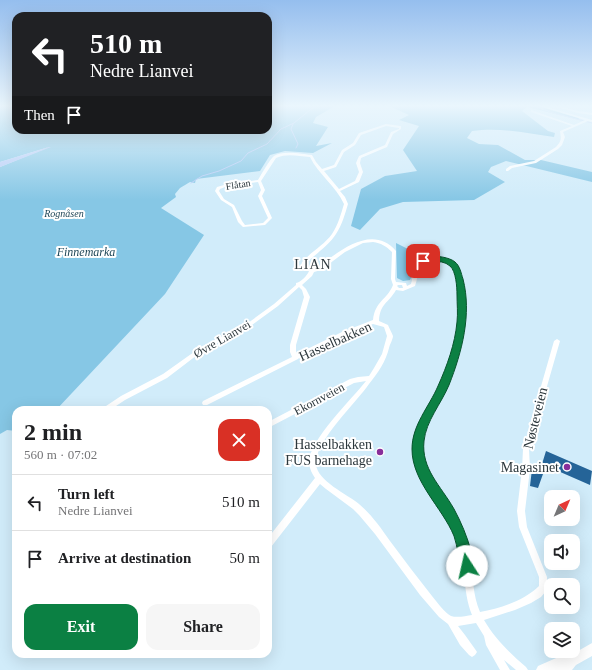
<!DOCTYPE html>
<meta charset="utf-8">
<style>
body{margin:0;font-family:Georgia,serif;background:#f6f6f6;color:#202124;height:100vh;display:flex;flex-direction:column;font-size:15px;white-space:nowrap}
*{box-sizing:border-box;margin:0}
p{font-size:13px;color:#757577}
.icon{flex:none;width:22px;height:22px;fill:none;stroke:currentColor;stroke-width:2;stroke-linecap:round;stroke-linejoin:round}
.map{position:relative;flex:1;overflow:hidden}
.panel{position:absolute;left:12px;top:406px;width:260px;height:252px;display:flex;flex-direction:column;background:#fff;border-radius:12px;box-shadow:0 4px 16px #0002}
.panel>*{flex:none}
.banner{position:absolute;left:12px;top:12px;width:260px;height:122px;border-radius:12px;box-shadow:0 4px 16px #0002;background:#202124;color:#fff;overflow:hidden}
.needle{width:26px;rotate:44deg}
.fabs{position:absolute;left:544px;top:490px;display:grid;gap:8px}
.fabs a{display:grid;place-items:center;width:36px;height:36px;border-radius:8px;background:#fff;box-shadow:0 4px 16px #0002;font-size:20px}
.pin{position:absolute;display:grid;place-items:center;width:34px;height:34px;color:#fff;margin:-17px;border-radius:8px;box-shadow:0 2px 6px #0006}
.me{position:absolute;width:44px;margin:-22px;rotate:350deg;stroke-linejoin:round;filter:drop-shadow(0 0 3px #0008)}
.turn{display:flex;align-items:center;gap:14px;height:84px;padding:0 12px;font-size:18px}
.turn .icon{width:52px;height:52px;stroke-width:2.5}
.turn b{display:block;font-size:28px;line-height:34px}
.then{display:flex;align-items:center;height:38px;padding:0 12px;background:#0003;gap:8px;font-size:15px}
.round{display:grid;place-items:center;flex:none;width:42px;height:42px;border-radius:12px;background:#f6f6f6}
.overview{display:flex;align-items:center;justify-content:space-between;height:68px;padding:0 12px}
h1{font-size:24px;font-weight:700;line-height:30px}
.action{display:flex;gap:8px;margin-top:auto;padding:8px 12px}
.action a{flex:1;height:46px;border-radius:12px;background:#0b8043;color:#fff;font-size:16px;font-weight:700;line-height:46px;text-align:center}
.action a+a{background:#f6f6f6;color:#202124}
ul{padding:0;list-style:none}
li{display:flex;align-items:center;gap:12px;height:56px;padding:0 12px;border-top:1px solid #e0e0e0}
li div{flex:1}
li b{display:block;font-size:15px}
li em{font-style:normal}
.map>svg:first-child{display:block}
</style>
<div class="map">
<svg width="592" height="670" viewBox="0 0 592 670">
<rect width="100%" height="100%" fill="#d1ecfa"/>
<path fill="#86c7e5" d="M0,106H16V130H268V106H335L316,117L313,123L328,127L316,146L332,143L313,153L285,151L270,155L260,171L196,179L195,183L190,182L180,188L175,194L176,197L161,208L204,235L165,294L56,410H16V431L7,430L0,434V167L49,147L0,162Z
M389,106H538L578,118L580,120L527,107L522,111L548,131L555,133L554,137C526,133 500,127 472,131L467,138L479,144L498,145L525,160H541L592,172V182L506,161L491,167L488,172L505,182L474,200L403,202L380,209L360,230L351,226L361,189L385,176L417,171L403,150L419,126L399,120L409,115Z
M396,243L422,256L417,263L410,280L403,281L397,278Z"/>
<path fill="#b8ccf6" d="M49,147H51L0,167V162Z"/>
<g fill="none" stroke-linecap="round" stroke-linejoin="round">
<path stroke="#b8ccf6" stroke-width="1" d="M534,106L553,113L592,123
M293,124L291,129L298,144L296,148
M191,183L202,176L219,171L241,161L248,153L267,144L281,129L294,123L315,106"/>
</g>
<path fill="#256498" d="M546,451L592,471L590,485L542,464Z
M532,469L543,474L538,488L530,486Z"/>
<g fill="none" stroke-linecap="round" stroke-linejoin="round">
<path fill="#fff" fill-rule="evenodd" d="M540,106H543L592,120V122L588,121L563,132L565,137L562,145L558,149L536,163L512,168L508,171H506V169L510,166L534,161L556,147C562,141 561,138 560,131L572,126L531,112V110L574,125L585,120Z
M554,106H558L578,111L592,113V115L578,113Z
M386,124L401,126V129L393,134L387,147L361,158L360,163L363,172L359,182L340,191L345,197L348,204C345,214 342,225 336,234C329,245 316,254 306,263L305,265L313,269L317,268C338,252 372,223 396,251L395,279L396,282L406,283L407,286L411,284C413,277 413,267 419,262C423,257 430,256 436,257C459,258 465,278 466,298C467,326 460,355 449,380C437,406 419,423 422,453C425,480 448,501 459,525C464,536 468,547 470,559C473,577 473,596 480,612C500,608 524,601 539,586V577L519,527L517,511L522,469L523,449L554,341L557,339L560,341L529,449L530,469L525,511L527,527L547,577V588L546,591L541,597L531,603L515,610L484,620C495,639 510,653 526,667L528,670H516L504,660L510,670H500L486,645L484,636L476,623L458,626L465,635L475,649L477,652L475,655L472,657L469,655L460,645L448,624L439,617L420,595L375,534L359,515L353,509L326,489L320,484L271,547L268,548V538L315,478C312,474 310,469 309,464C307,442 352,399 366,381L354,383L268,428V422L350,379L358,377L369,376L374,368L382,354L387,336L384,327L373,324L346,334L299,358L298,359L296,360L207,405H203L202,403L203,401L292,357L290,352V345L304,297L302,290L299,287L278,306L252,325L205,349L167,378L125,400L110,410H102L103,408L121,396L163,374L201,347L248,323L274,304L296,285V283C301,282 307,276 309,271L301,266L302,262C311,252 324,245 332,234C338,225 341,214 344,204C336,186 318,174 310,157C298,156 287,153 276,158L261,181L265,190L262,196L272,218L265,225L243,227L238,222L232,207L221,200L215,191L217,187L224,185L258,180C261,175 270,159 274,156C282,150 303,154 312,155L316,162L322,169L334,165L342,150L353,143L359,133ZM386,126L399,128V129L391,132L385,145L359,156L356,163L359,172L355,181L339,189L324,171L336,167L344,152L355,145L361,135ZM258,182L261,190L258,196L268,218L263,223L245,225L242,221L234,205L224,199L219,191L220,189L225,187ZM373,242C381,243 386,246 392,252L391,279L393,285C387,300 375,301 373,320L342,332L297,354L296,352V345L310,297L306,289L302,285L312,276L314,272L321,270L345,252L363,243ZM430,259C438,259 450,260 454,269C455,271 456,274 457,277C468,309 453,363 437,392C429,407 415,423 415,441C413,479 444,504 457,537C466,562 462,590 472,615C466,616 457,618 451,616C445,613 437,602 432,596C418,578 404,560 390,541C381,528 371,514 359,504C347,494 317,481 316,464C314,442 357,402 369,384C378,373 386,361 389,348C390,344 393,339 393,336C392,333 389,328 388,325L379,321C380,303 388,304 396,290L403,291L415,286C419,276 417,263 430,259ZM398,285H402L403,288H399L397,286Z"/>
<path fill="#fff" fill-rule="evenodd" d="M592,643V656L576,665L572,670H536L538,666L563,655H571Z"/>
</g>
<linearGradient id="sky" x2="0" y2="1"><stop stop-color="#95beee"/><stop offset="0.53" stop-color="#eaf6fd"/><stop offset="1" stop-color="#eaf6fd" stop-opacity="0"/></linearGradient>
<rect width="592" height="200" fill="url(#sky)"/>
<path fill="#0b8043" stroke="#07532c" d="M429,256C437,256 449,257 455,262C460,266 461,273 463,279C472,314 462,352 449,385C441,404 426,421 424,441C421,469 441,486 454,509C461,522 467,536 471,551C472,558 475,564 472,571L467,573L462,571C458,560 458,547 454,536C442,507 412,482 412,449C412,425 429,407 438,386C447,366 455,344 457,322C458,313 457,304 457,295C457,287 456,271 450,266C440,257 424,265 419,261Z"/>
<g fill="#882e9a" stroke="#fff" stroke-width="1.5">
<circle cx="380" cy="452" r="4"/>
<circle cx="567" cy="467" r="4"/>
</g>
<g text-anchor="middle" stroke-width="4" stroke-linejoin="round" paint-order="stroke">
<g font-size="10" fill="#2c373c" stroke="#fff">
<text transform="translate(238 184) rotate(-9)" y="4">Flåtan</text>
</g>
<g font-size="10" font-style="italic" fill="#1e4657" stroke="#fff">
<text x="64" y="217">Rognåsen</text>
</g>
<g font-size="12" font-style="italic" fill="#1e4657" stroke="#fff">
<text x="86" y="256">Finnemarka</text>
</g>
<g font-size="12" fill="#2c373c" stroke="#fff">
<text transform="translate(222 339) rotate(-30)" y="4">Øvre Lianvei</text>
<text transform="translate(319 399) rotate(-28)" y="4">Ekornveien</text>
</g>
<g font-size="14" letter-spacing="1" fill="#2c373c" stroke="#fff">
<text x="313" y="269">LIAN</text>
</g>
<g font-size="14" fill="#2c373c" stroke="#fff">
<text transform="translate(335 341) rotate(-24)" y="5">Hasselbakken</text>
<text transform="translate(535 418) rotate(-76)" y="5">Nøsteveien</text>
</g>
<g font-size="14" fill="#2c373c" stroke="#fff" text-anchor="end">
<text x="372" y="449">Hasselbakken<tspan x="372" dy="16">FUS barnehage</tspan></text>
<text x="559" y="472">Magasinet</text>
</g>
</g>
</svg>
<div class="fabs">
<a><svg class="needle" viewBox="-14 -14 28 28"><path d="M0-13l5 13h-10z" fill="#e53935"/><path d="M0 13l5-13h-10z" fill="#757577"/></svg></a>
<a><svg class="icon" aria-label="sound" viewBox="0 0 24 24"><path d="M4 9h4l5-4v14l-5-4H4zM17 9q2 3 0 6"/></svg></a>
<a><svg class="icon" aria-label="search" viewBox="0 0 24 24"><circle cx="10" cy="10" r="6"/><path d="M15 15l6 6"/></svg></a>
<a><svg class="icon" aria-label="layers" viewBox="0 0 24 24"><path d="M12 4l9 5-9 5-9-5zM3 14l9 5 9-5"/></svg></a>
</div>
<div class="pin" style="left:423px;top:261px;background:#d93025"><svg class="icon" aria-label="arrive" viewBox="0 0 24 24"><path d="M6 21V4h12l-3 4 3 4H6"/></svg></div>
<svg class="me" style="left:467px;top:566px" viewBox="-20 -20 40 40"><circle r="19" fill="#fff"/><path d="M0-13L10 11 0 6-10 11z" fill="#0b8043"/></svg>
<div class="banner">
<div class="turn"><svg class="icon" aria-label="left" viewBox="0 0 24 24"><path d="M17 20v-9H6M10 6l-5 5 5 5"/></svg><div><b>510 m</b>Nedre Lianvei</div></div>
<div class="then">Then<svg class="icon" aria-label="arrive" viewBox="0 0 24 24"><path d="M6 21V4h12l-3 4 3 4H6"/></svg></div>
</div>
<section class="panel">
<div class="overview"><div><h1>2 min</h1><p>560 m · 07:02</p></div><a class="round" style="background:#d93025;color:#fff"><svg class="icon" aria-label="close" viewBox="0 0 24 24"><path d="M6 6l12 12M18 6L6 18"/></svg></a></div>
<ul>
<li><svg class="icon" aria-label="left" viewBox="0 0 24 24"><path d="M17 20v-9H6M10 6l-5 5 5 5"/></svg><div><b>Turn left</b><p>Nedre Lianvei</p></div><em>510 m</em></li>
<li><svg class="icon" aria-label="arrive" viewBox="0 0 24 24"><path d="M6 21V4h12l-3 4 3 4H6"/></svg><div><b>Arrive at destination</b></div><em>50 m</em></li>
</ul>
<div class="action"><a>Exit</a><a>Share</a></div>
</section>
</div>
